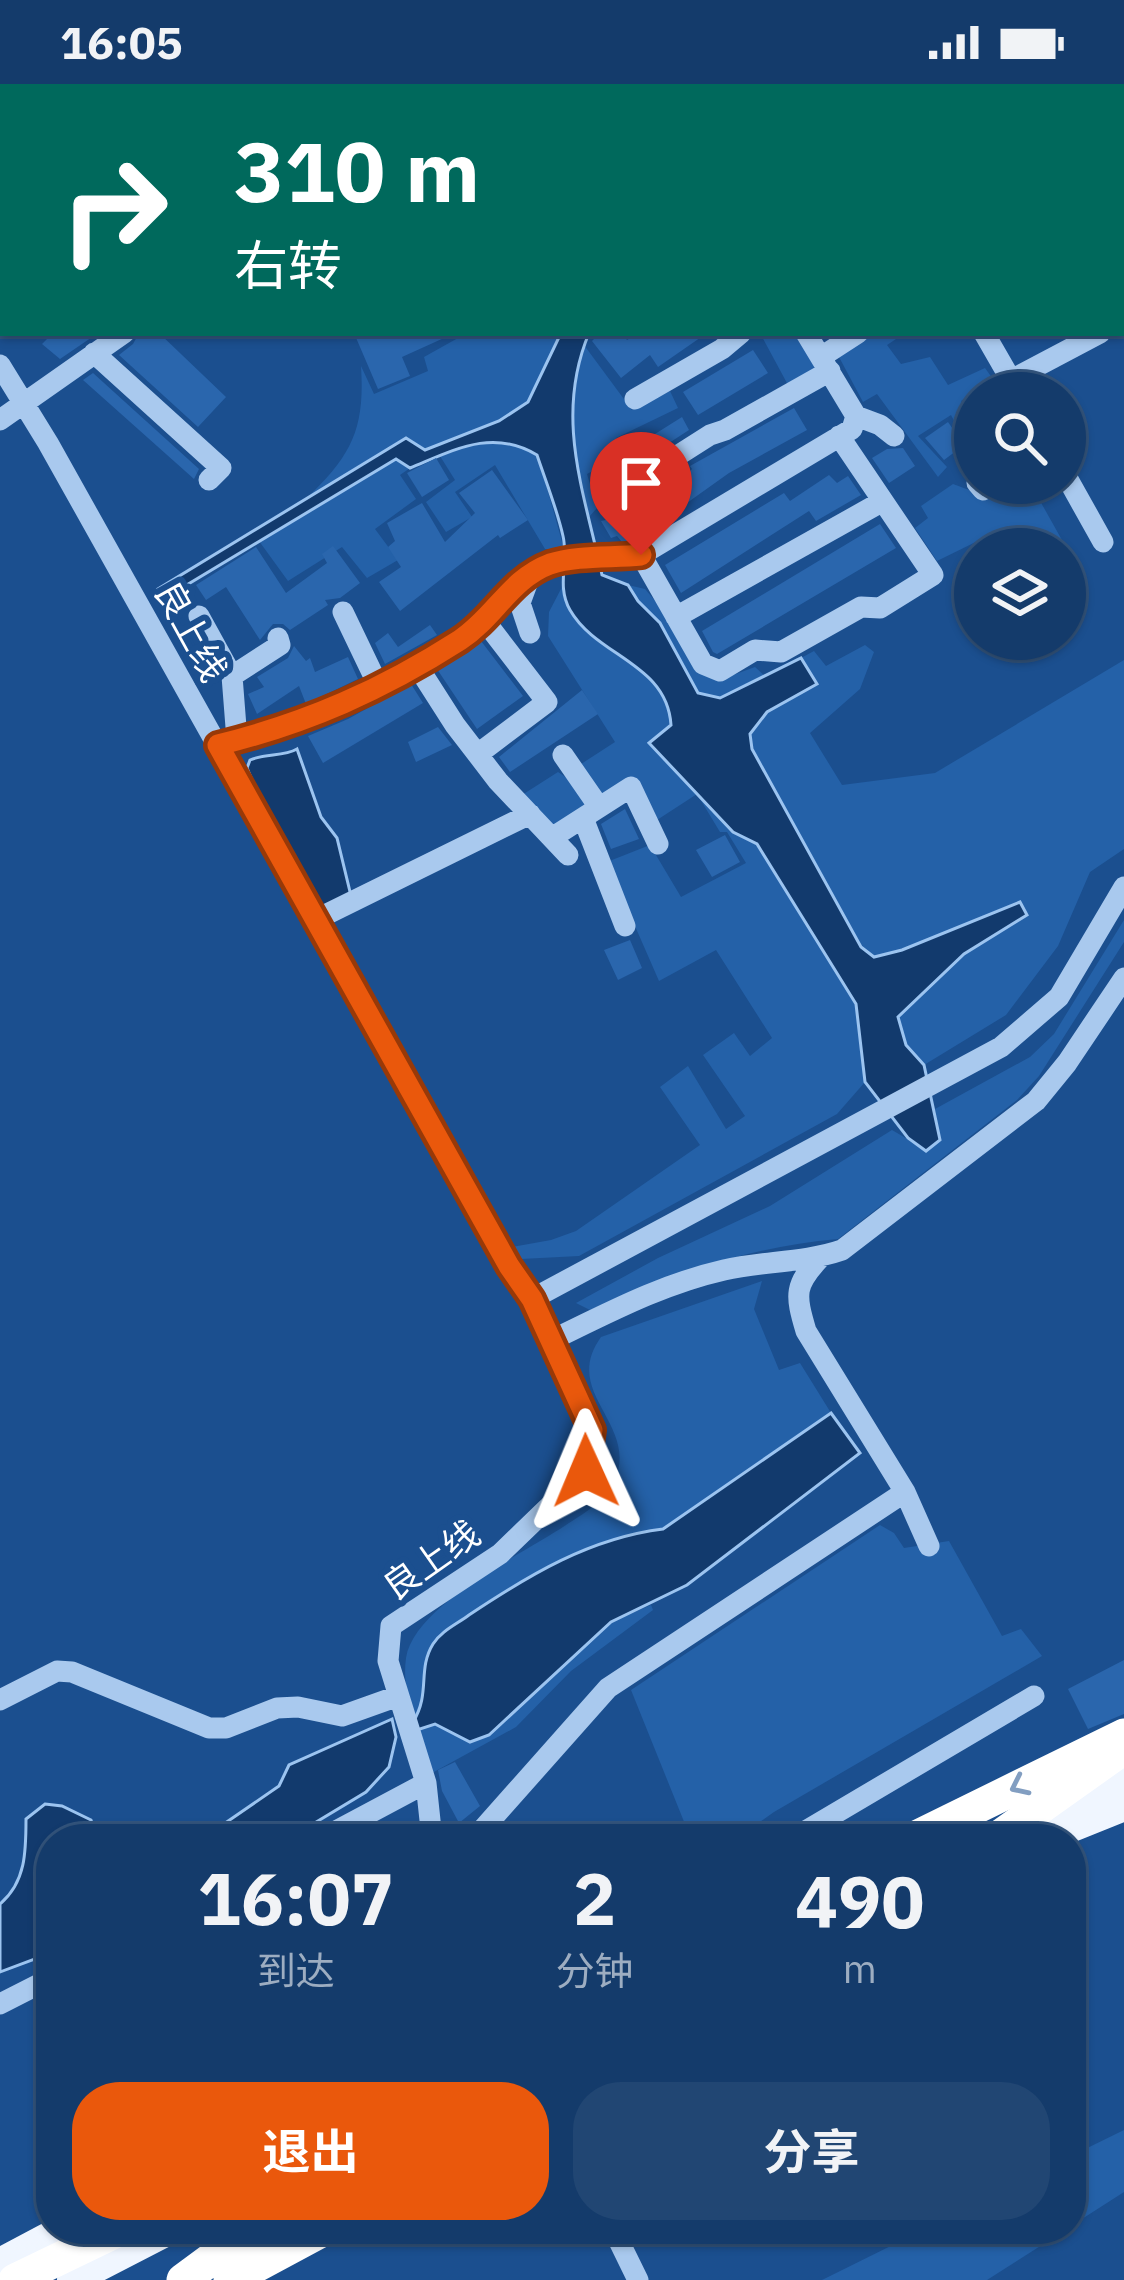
<!DOCTYPE html>
<html lang="zh">
<meta charset="utf-8">
<style>
body{margin:0;font-family:"IBM Plex Sans","Noto Sans SC",sans-serif;background:#214673;color:#f1f3f6;height:100vh;display:flex;flex-direction:column;font-size:45px;white-space:nowrap}
*{box-sizing:border-box;margin:0}
p{font-size:39px;color:#9dadc1}
.icon{flex:none;width:66px;height:66px;fill:none;stroke:currentColor;stroke-width:2;stroke-linecap:round;stroke-linejoin:round}
.map{position:relative;flex:1;overflow:hidden}
.sheet{position:absolute;left:36px;top:1740px;width:1050px;height:420px;display:flex;flex-direction:column;background:#143b6b;border-radius:48px;box-shadow:0 3px 9px #0004,0 0 0 3px #33557e}
.sheet>*{flex:none}
.guide{position:absolute;left:0px;top:0px;width:1125px;height:252px;box-shadow:0 3px 9px #0004,0 0 0 3px #33557e;background:#00695c;color:#fff;overflow:hidden}
.buttons{position:absolute;left:954px;top:288px;display:grid;gap:24px}
.buttons a{display:grid;place-items:center;width:132px;height:132px;border-radius:50%;background:#143b6b;box-shadow:0 3px 9px #0004,0 0 0 3px #33557e;font-size:60px}
.pin{position:absolute;display:grid;place-items:center;width:102px;height:102px;color:#fff;margin:-123px -51px;border-radius:50% 50% 50% 0;rotate:-45deg;box-shadow:0 0 12px #0007}
.pin .icon{rotate:45deg}
.me{position:absolute;width:132px;margin:-66px;rotate:359deg;stroke-linejoin:round;filter:drop-shadow(0 0 9px #0008)}
.turn{display:flex;align-items:center;gap:42px;height:252px;padding:0 36px;font-size:54px}
.turn .icon{width:156px;height:156px;stroke-width:2.5}
.turn b{display:block;font-size:84px;line-height:102px}
.eta{display:flex;justify-content:space-evenly;align-items:center;height:204px;text-align:center}
.eta b{font-size:72px;font-weight:700;line-height:84px}
.cta{display:flex;gap:24px;margin-top:auto;padding:24px 36px}
.cta a{flex:1;height:138px;border-radius:48px;background:#ea580c;color:#fff;font-size:48px;font-weight:700;line-height:138px;text-align:center}
.cta a+a{background:#214673;color:#f1f3f6}
.status{display:flex;justify-content:space-between;align-items:center;height:84px;padding:0 60px;background:#143b6b;direction:ltr}
.status svg{height:33px;fill:currentColor}
.map>svg:first-child{display:block}
</style>
<div class="status"><b>16:05</b><svg viewBox="0 0 49 12"><path d="M0 12V9h3v3zM5 12V6h3v6zM10 12V3h3v9zM15 12V0h3v12zM26 1h20v11H26zM47 4h2v5h-2z"/></svg></div>
<div class="map">
<svg width="1124" height="2196" viewBox="0 0 1124 2196">
<rect width="100%" height="100%" fill="#1b4f8f"/>
<path fill="#2461a8" d="M467,249H561L528,318L499,337L425,366L401,357L306,415C352,371 365,345 361,282L374,310L428,287L424,273Z
M763,249H796L818,285L788,301L761,251Z
M875,249H905L887,261L901,280L930,273L948,301L985,284L995,298L961,317L975,337V377L951,331L918,352L947,383L938,393L877,310L863,318L839,273Z
M584,261L632,326L670,307L678,324L616,354L625,370L587,390L597,424L588,434L581,409L570,324Z
M476,357L520,361L538,371L564,465H545L495,381L455,408L472,433L446,448L426,418L455,396L440,372Z
M396,375L410,384L400,391L416,415L375,445L398,476L367,494L342,463L288,497L259,457Z
M1012,399H1030L1067,465H1003L992,450L937,477L915,444L928,434L921,422L953,400L988,413Z
M628,501L645,505L722,595L755,583L766,593L719,614L698,609L660,539L638,517Z
M562,503C565,512 567,523 573,530C604,571 667,583 671,641L650,659L733,748L757,759L842,892L856,920L865,998L837,1030L579,1172L521,1175L512,1163L551,1156L576,1147L700,1061L660,1003L688,982L726,1045L745,1032L703,971L734,949L750,972L772,954L716,866L659,897L607,778L650,761L681,813L746,779L727,748H720L697,710L657,736L637,695L604,715L578,682L615,658L548,552L549,528Z
M865,561L874,568L860,605L810,649L842,701L935,689L1124,576V765L1090,788L1058,862L1006,931L924,981L906,962L897,933L964,870L1026,831L1021,819L902,866L873,873L861,863L752,665L750,650L767,628L816,600L801,574L814,567L826,582Z
M558,688L567,694L587,723L555,747L522,711Z
M1124,836V858L1039,992L1017,1016L838,1155C747,1163 673,1191 590,1226L576,1219L658,1174L770,1122L892,1046L926,1066L940,1056L935,1025L1030,973L1054,950Z
M762,1197L754,1225L779,1286L800,1279L831,1329L663,1446C590,1454 529,1491 469,1531C457,1540 441,1547 433,1560C418,1585 430,1611 413,1638C408,1617 403,1596 406,1574C414,1521 523,1470 566,1441C582,1431 606,1416 614,1398C641,1340 560,1310 601,1253Z
M880,1441L894,1449L904,1464L949,1457L1002,1552L1021,1545L1042,1572L774,1728L736,1755H691L631,1606Z
M651,1521L653,1526L571,1587L516,1643L432,1689L417,1646L435,1640L470,1658L489,1651L611,1538Z
M1124,2046V2108L1071,2142V2072Z
M925,2145H1067L987,2196H822Z"/>
<path fill="#123a6d" stroke="#9cc4f0" stroke-width="3" d="M561,249H589C554,333 584,407 602,491L628,501L638,517L660,539L698,609L720,614L801,574L817,600L767,628L750,650L752,665L861,863L874,873L902,866L1020,818L1027,831L964,870L898,933L906,961L924,981L940,1056L926,1067L908,1054L865,998L856,920L757,760L733,748L649,659L671,641C667,579 597,573 570,526C556,502 569,477 563,452C557,425 546,398 537,371C492,344 454,366 410,384L396,375L165,514L158,505L406,354L425,366L499,337L528,318Z
M297,665L321,733L337,754L351,812L326,823L317,819L262,720L247,684L250,676C266,669 283,673 297,665Z
M831,1329L860,1369L687,1501L611,1538L489,1651L470,1658L435,1640L417,1646L413,1638C431,1609 417,1586 433,1560C441,1547 457,1540 469,1531C529,1491 590,1454 663,1445Z
M392,1635L396,1653L389,1683L366,1708L288,1755H202L279,1702L289,1681Z
M45,1720L62,1722L91,1736L97,1755H51V1869L0,1888V1820C26,1798 26,1767 26,1735Z"/>
<path fill="#2a66ad" d="M53,249H98L60,275L42,260Z
M139,249H159L226,313L198,343L119,271L133,260Z
M354,249H455L402,273L410,292L378,305Z
M600,249H622L627,256L639,249H707L658,283L650,271L621,294L592,257Z
M753,266L768,289L698,331L683,308Z
M93,289L199,385L194,395L83,296Z
M794,324L807,346L729,389L635,456L622,458L617,452L611,454L601,437L615,434L681,396L692,385L690,382Z
M682,333L689,346L669,359L662,369L660,364L637,379L625,358L642,348L647,355Z
M948,338L964,361L944,376L925,354Z
M903,364L915,382L889,399L872,374L887,365Z
M436,374L449,396L422,413L407,389Z
M492,386L528,436L500,454L498,451L400,527L379,498L401,483L388,463L395,457L387,439L422,419L445,458L475,429L459,409Z
M829,391L837,399L848,392L861,411L816,437L809,427L681,509L665,481L784,409L790,417Z
M880,440L896,464L717,570L713,568L702,547Z
M333,462L360,499L340,514L325,516L328,521L290,546L283,540H273L260,556L226,503L206,516L196,501L256,463L286,509L327,479L322,470Z
M430,541L437,551L385,580L375,559L388,549L398,563Z
M481,557L523,612L477,645L437,585Z
M294,562L306,577L310,574L315,588L348,573L358,595L306,620L299,602L257,630L248,610L264,603L257,593L288,574Z
M411,600L423,619L323,679L308,652L348,635Z
M582,606L598,630L510,688L499,673Z
M438,643L452,661L416,678L408,658Z
M625,725L639,755L611,765L601,740Z
M725,751L740,778L712,793L696,766Z
M630,856L642,884L618,896L604,866Z
M1124,1576V1630L1088,1645L1068,1605Z
M455,1678L480,1722L459,1739L442,1707L438,1686Z"/>
<g fill="none" stroke-linecap="round" stroke-linejoin="round">
<path stroke="#a9c9ee" stroke-width="21" d="M656,0L657,3
M837,0L839,3
M564,3L569,0
M1122,238L1124,237
M984,249L1011,296L1100,249
M94,269L221,384L209,396
M821,273L858,249
M0,281L48,359L509,1182L532,1215L593,1346L586,1387L500,1470L391,1542L388,1577L426,1699L432,1755
M635,315L722,265L741,249
M856,332L880,341L894,352
M0,336L124,249
M1065,390L1103,458
M977,399L983,406L996,399
M608,421L674,383L677,372L710,351L725,346L830,287
M641,471L703,580L720,587L755,566L781,568L861,523L880,524L933,491L839,352
M343,528L378,601
M199,532L232,592L237,656
M676,533L883,417
M530,549L520,519L531,489
M416,580L455,641L498,697L568,771
M232,592L280,561L278,554
M218,661L303,638L341,622L462,554L531,488L556,478L641,471L852,345L856,332L806,249
M478,670L547,618L484,536
M563,671L599,723
M583,734L625,842
M553,753L631,703L658,760
M315,836L530,730
M821,1173C794,1201 795,1210 806,1247L905,1408L929,1462
M532,1215L1001,963L1059,913L1124,803
M552,1256C608,1229 662,1200 724,1186C763,1177 804,1179 842,1166L1036,1017L1067,979L1124,894
M0,1616L57,1587L72,1588L209,1644H226L277,1624L298,1623L342,1632L398,1612
M321,1755L426,1699
M474,1755L608,1604L905,1408
M792,1755L1034,1612
M0,1920L51,1894
M613,2145L638,2196"/>
<path stroke="#f0f6ff" stroke-width="30" d="M1053,1726L1124,1693
M1042,1755L1124,1722
M0,2179L64,2145
M72,2196L171,2145"/>
<path stroke="#fff" stroke-width="33" d="M912,1755L1124,1651
M15,2196L121,2145
M183,2196L229,2162L262,2145
M230,2196L325,2145"/>
<path stroke="#fff" stroke-width="33" d="M996,1755L1124,1664"/>
</g>
<defs><path id="oneway-chevron" d="M-2-3.5L2.5 0L-2 3.5" fill="none" stroke-width="1.6" stroke-linecap="round" stroke-linejoin="round" transform="scale(3)"/></defs>
<use stroke="#829ec1" href="#oneway-chevron" transform="translate(1019 1702) rotate(154)"/>
<g fill="none" stroke-linecap="round" stroke-linejoin="round">
<defs>
<path id="route" d="M586,1387L592,1346L532,1215L509,1182L218,661C307,639 382,606 460,556C495,533 510,495 550,480C577,471 613,474 641,471"/>
</defs>
<use href="#route" stroke="#983908" stroke-width="30"/>
<use href="#route" stroke="#ea580c" stroke-width="21"/>
</g>
<g text-anchor="middle" stroke-width="12" stroke-linejoin="round" paint-order="stroke">
<g font-size="36" fill="#fff" stroke="#1b4f8f">
<text transform="translate(191 547) rotate(61)" y="13">良上线</text>
<text transform="translate(431 1476) rotate(-35)" y="13">良上线</text>
</g>
</g>
</svg>
<div class="buttons">
<a><svg class="icon" aria-label="search" viewBox="0 0 24 24"><circle cx="10" cy="10" r="6"/><path d="M15 15l6 6"/></svg></a>
<a><svg class="icon" aria-label="layers" viewBox="0 0 24 24"><path d="M12 4l9 5-9 5-9-5zM3 14l9 5 9-5"/></svg></a>
</div>
<div class="pin" style="left:641px;top:471px;background:#d93025"><svg class="icon" aria-label="arrive" viewBox="0 0 24 24"><path d="M6 21V4h12l-3 4 3 4H6"/></svg></div>
<svg class="me" style="left:586px;top:1387px" viewBox="-20 -20 40 40"><path d="M0-17L14 15 0 8-14 15z" fill="#ea580c" stroke="#fff" stroke-width="4"/></svg>
<div class="guide">
<div class="turn"><svg class="icon" aria-label="right" viewBox="0 0 24 24"><path d="M7 20v-9h11M14 6l5 5-5 5"/></svg><div><b>310 m</b>右转</div></div>
</div>
<section class="sheet">
<div class="eta">
<div><b>16:07</b><p>到达</p></div>
<div><b>2</b><p>分钟</p></div>
<div><b>490</b><p>m</p></div>
</div>
<div class="cta"><a>退出</a><a>分享</a></div>
</section>
</div>
